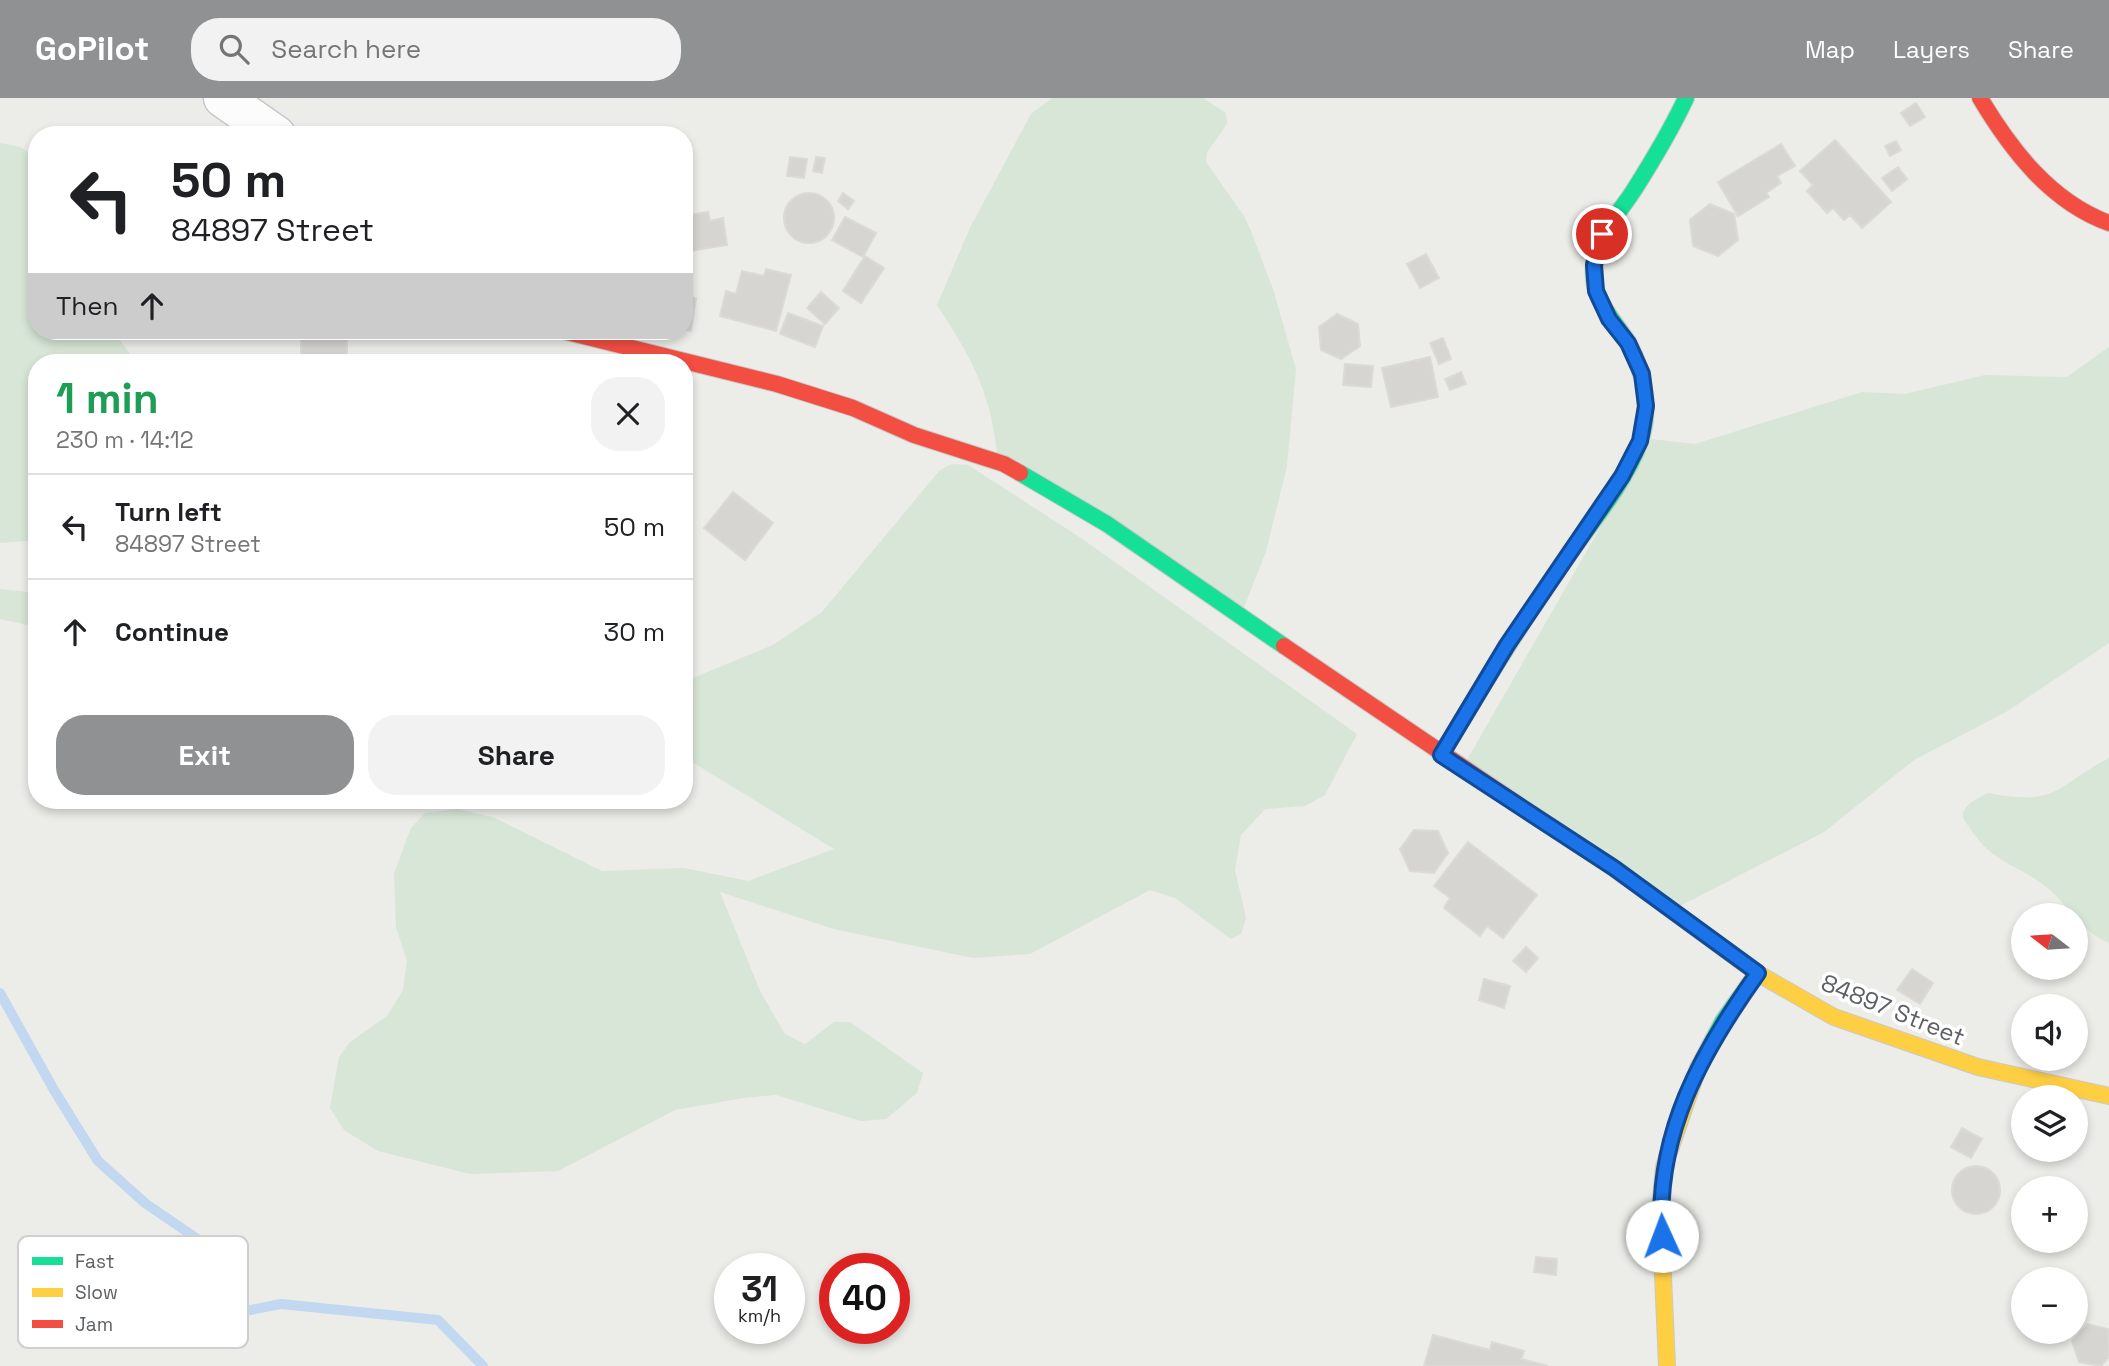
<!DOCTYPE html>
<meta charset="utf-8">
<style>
body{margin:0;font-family:"Space Grotesk",sans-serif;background:#f2f2f2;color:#202124;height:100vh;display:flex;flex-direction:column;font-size:26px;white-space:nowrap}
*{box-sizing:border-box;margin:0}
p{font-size:23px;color:#757577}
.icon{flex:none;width:38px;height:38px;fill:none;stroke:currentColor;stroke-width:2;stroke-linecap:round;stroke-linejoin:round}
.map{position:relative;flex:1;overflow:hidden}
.drawer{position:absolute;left:28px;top:256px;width:665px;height:455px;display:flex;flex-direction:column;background:#fff;border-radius:28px;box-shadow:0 4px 10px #0003}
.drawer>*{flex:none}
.guide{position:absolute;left:28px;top:28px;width:665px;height:214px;border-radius:28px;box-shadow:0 4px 10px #0003;background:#fff;color:#202124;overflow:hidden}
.needle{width:46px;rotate:287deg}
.buttons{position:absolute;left:2011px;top:805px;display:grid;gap:14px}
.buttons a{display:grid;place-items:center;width:77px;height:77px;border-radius:50%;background:#fff;box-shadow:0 4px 10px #0003;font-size:35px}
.speed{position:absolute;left:714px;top:1155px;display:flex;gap:14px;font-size:35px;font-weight:700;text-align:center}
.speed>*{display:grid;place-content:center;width:91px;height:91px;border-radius:50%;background:#fff;box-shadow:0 4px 10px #0003;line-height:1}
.speed small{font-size:18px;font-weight:400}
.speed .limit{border:10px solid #d22;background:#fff;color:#111}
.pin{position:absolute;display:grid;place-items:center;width:60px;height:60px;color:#fff;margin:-30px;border:4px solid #fff;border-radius:50%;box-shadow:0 2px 7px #0007}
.me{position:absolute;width:77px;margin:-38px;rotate:358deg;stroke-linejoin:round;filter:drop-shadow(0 0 5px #0008)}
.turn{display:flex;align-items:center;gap:24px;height:147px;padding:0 28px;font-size:32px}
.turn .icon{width:91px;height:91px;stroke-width:2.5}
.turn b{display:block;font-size:49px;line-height:60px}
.then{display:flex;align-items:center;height:66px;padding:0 28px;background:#0003;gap:14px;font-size:26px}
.round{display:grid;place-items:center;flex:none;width:74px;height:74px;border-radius:28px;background:#f2f2f2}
.summary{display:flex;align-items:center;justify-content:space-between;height:119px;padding:0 28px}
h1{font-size:42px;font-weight:700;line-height:52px;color:#1e9e55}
.button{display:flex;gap:14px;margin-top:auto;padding:14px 28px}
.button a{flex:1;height:80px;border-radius:28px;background:#8f9192;color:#fff;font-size:28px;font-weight:700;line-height:80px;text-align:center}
.button a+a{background:#f2f2f2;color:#202124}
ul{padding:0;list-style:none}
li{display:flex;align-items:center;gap:21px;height:105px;padding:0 28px;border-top:2px solid #e0e0e0}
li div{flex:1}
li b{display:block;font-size:26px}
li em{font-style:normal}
header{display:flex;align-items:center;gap:42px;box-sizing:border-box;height:98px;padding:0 35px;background:#8f9192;color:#fff}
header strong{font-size:33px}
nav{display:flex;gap:38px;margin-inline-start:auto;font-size:24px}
.search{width:490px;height:63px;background:#f2f2f2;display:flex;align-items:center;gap:18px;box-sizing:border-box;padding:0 24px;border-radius:28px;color:#757577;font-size:26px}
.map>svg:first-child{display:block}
</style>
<header>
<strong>GoPilot</strong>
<div class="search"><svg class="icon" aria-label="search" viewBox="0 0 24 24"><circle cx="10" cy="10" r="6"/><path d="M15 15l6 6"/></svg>Search here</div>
<nav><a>Map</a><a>Layers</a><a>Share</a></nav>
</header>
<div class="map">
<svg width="2109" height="1268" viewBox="0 0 2109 1268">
<rect width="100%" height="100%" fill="#ecece8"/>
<path fill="#d7e6d6" d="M1052,0H1203L1226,15L1227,26L1207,54L1206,64L1244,118L1251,133L1273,191L1296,271L1287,368L1266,453L1243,512L997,356C991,294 971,259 937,207L970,130L1031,16Z
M0,45L20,49L37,59V233H113L136,264H37V442L0,445Z
M2109,249V545L2006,614L1914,662L1824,734L1678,809L1467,662L1651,341L1695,346L1862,294L1905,296L1985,277L2067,279Z
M952,366L968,367L1081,440L1357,636L1325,697L1305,708L1265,711L1241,737L1235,772L1246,820L1241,836L1231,841L1175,800L1150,792L1030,856L973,860L834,831L720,794L760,893L785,936L805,946L834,924H850L923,975L917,995L886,1021L861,1023L776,997L743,1000L675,1012L558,1073L470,1076L378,1053L344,1032L330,1010L339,959L350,944L387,918L403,892L407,863L396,829L394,775L411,730L425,715L458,711L495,720L602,773L684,770L748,783L834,751L684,659V588L693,580L773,547L822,514L940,372Z
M0,491L37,495V529L0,521Z
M2109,660V845C2082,834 2068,806 2045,788C2015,765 1992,765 1969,729C1966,725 1962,720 1963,715C1966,705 1980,699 1988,695C2059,708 2053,690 2109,660Z"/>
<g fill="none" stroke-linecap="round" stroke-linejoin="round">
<path stroke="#c2d8f0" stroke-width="10" d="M0,895L54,992L98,1063L145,1105L196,1140L217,1168L224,1206L240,1214L281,1206L438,1222L483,1268"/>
</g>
<path fill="#d6d5d2" stroke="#dbdad7" stroke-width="2" d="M1916,5L1925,19L1910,28L1901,15Z
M1835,42L1891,104L1862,130L1850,117L1844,122L1833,110L1827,115L1807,93L1813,87L1800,73Z
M1896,43L1901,52L1890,58L1885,48Z
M1781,46L1795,68L1777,78L1781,85L1766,95L1769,99L1738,118L1718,84Z
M790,59L807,61L804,80L787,78Z
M816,59L825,60L822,75L813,73Z
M1898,69L1907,81L1892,93L1882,80Z
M843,95L854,103L848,111L838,103Z
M784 120a25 25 0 1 1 50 0a25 25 0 1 1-50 0Z
M1710,106L1734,116L1738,142L1718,158L1693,148L1690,122Z
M708,114L710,123L723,120L727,147L684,154V127L691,126L690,117Z
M845,119L876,135L863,159L832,142Z
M1426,156L1439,180L1420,190L1407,166Z
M865,158L884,170L861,205L843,193Z
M766,171L791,177L776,233L720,218L726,193L736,196L742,173L764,178Z
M821,194L839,210L825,226L807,210Z
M684,198L696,200L691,233L684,231Z
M788,215L823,228L815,249L780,236Z
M1337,216L1358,226L1360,248L1341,261L1321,252L1319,229Z
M1443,240L1451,261L1439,266L1430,245Z
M301,241H347V264H301Z
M1430,259L1438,299L1391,309L1382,270Z
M1345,266L1373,268L1371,289L1343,287Z
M1461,274L1466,286L1450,292L1445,281Z
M733,394L773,425L745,462L704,430Z
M1414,732L1438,733L1448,755L1434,775L1410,773L1400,751Z
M1468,744L1537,797L1503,840L1487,828L1480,838L1444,810L1450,800L1434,788Z
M1526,849L1538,860L1526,874L1513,863Z
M1912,871L1933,885L1920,906L1897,892Z
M1484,881L1510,888L1504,910L1479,902Z
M1962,1030L1982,1041L1971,1060L1951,1049Z
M1952 1092a24 24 0 1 1 48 0a24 24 0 1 1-48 0Z
M1536,1159L1557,1161L1556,1177L1534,1174Z
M2087,1226L2108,1231L2109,1259L2101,1268L2079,1264L2072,1243Z
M1433,1237L1490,1252L1492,1244L1524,1253L1521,1261L1548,1268H1424Z"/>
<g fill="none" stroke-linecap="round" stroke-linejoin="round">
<defs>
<path id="street" d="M223,0L276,37"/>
<path id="fast" d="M1020,375L1107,426L1284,548
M1441,657C1479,593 1518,530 1560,469C1586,431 1625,386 1640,344C1651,312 1645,275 1629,246C1613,219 1590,203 1594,166C1598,135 1618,117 1634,92C1653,62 1671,32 1686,0
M1698,970L1723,923L1757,875"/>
<path id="slow" d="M1532,716L1614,770L1757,875L1834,919L1978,969L2109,998
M1667,1268L1660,1110L1664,1069L1698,970"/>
<path id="jam" d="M1980,0C2011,52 2051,104 2109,125
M563,233L777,286L853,310L914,337L1004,366L1020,375
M1284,548L1532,716"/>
</defs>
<use href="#street" stroke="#c8c8c8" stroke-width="41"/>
<use href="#fast" stroke="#c9c9c9" stroke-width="18"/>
<use href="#slow" stroke="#c9c9c9" stroke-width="18"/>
<use href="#jam" stroke="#c9c9c9" stroke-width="18"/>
<use href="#street" stroke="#fcfcfc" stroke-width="38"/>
<use href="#fast" stroke="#16e098" stroke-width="16"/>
<use href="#slow" stroke="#ffcf43" stroke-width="16"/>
<use href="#jam" stroke="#f24e42" stroke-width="16"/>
</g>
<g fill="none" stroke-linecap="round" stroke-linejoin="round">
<defs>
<path id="route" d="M1602,136L1594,167L1596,193L1609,221L1628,245L1642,276L1646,308L1640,343L1622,378L1507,547L1441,657L1614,770L1758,875C1701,955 1655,1036 1662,1138"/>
</defs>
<use href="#route" stroke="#114b97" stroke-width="18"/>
<use href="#route" stroke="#1a73e8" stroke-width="12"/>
</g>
<g text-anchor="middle" stroke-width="7" stroke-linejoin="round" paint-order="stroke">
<g font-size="24" fill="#5d6064" stroke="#fff">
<text transform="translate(1893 912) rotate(22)" y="8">84897 Street</text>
</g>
</g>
<rect x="18" y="1138" width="230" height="112" rx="10" fill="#fff" stroke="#cecfd0" stroke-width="2"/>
<rect x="32" y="1159" width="31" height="8" fill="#16e098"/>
<rect x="32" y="1190" width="31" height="9" fill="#ffcf43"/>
<rect x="32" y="1222" width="31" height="8" fill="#f24e42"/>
<g font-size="19" fill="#5d6064">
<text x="75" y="1170">Fast</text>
<text x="75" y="1201">Slow</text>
<text x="75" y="1233">Jam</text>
</g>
</svg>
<div class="buttons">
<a><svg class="needle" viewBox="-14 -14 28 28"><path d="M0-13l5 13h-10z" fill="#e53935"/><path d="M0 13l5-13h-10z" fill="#757577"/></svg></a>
<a><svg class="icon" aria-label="sound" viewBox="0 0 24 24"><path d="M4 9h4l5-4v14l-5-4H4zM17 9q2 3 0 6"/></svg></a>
<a><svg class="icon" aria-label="layers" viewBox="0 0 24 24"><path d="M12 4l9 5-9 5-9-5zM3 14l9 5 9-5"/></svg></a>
<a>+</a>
<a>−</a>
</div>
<div class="speed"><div>31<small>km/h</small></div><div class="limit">40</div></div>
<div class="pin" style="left:1602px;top:136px;background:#d93025"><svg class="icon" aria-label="arrive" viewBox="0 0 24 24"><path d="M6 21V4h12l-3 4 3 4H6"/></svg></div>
<svg class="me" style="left:1662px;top:1138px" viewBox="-20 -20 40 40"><circle r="19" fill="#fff"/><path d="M0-13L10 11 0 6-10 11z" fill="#1a73e8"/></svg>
<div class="guide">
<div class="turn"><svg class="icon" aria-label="left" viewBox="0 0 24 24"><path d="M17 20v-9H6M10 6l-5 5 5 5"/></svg><div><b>50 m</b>84897 Street</div></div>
<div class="then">Then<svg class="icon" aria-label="ahead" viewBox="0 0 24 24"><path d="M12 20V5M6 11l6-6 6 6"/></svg></div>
</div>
<section class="drawer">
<div class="summary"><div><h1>1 min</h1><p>230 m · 14:12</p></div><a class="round"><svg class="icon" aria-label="close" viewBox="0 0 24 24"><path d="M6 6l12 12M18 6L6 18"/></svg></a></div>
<ul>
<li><svg class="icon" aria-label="left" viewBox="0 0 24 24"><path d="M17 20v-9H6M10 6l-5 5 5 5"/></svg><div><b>Turn left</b><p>84897 Street</p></div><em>50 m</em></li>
<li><svg class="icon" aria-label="ahead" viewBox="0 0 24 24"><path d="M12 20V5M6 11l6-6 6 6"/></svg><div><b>Continue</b></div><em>30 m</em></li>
</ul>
<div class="button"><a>Exit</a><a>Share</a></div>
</section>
</div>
